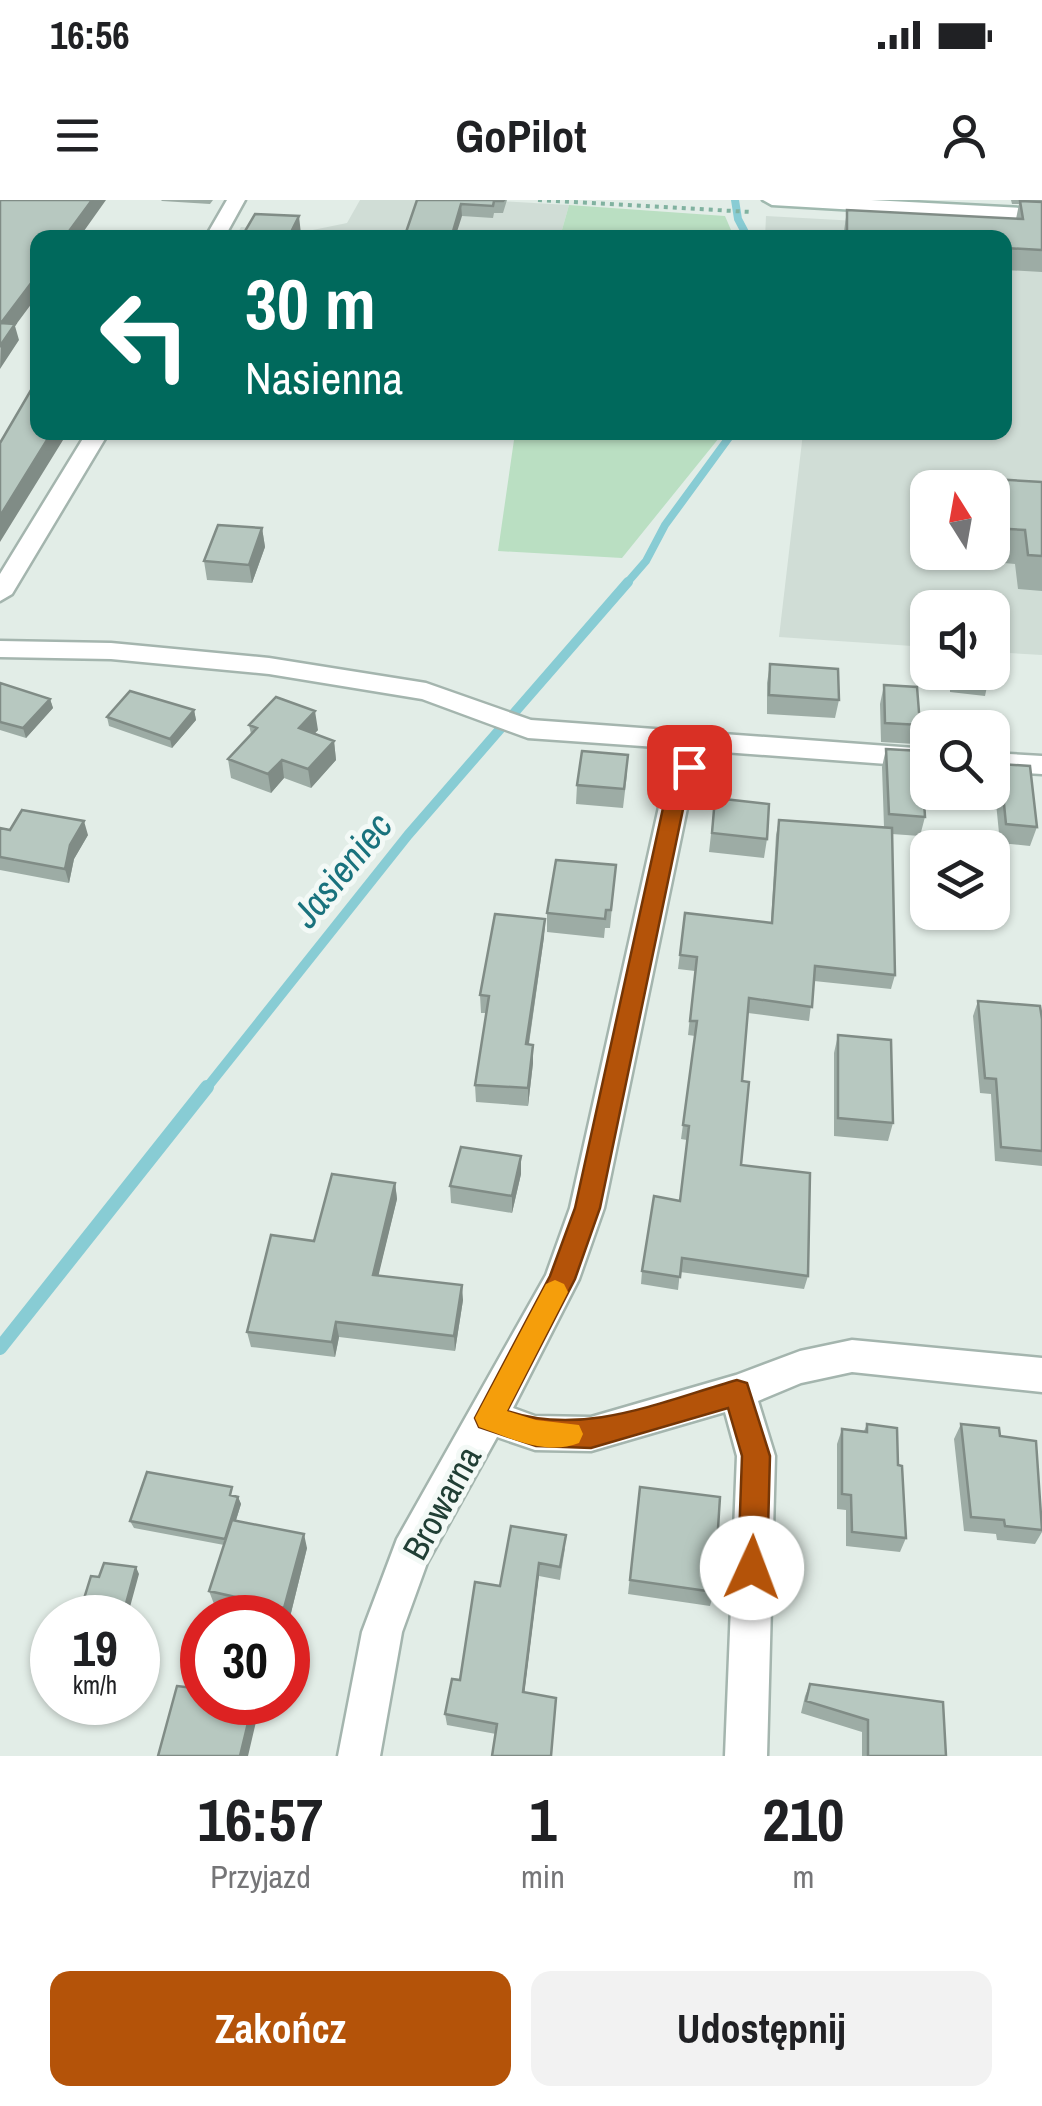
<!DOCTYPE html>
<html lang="pl">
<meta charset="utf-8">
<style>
body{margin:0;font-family:"Archivo Narrow",sans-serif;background:#f2f2f2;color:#202124;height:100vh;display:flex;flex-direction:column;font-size:38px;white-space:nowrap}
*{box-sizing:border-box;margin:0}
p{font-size:32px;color:#757577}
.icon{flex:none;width:55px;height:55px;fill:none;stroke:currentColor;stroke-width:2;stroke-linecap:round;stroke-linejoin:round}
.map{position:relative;height:1556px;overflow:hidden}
.panel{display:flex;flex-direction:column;background:#fff;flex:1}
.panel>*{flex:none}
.banner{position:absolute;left:30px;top:30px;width:982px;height:210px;border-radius:20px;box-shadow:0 2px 8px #0004;background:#00695c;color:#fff;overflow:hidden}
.needle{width:65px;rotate:349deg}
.fabs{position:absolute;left:910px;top:270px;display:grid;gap:20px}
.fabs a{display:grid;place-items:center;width:100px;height:100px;border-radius:20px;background:#fff;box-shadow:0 2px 8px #0004;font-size:50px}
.speed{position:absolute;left:30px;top:1395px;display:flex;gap:20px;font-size:50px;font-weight:700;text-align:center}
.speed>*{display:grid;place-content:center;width:130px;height:130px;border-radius:50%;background:#fff;box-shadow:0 2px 8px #0004;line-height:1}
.speed small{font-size:25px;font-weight:400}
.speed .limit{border:15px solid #d22;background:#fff;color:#111}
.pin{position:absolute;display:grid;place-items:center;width:85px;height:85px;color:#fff;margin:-42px;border-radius:20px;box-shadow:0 5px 15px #0006}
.me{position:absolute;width:110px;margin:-55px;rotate:2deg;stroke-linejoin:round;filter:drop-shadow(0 0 8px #0008)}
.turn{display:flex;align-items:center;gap:35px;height:210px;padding:0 50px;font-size:45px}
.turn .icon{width:130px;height:130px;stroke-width:2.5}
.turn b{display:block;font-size:70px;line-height:85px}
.eta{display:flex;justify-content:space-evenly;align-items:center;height:170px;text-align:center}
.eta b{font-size:60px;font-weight:700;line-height:70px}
.cta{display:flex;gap:20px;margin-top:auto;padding:20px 50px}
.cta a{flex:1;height:115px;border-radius:20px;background:#b45309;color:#fff;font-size:40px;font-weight:700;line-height:115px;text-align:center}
.cta a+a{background:#f2f2f2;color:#202124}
.status{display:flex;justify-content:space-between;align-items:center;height:70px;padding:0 50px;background:#fff;direction:ltr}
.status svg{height:28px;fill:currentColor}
header{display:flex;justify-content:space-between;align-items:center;height:130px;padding:0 50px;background:#fff;font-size:45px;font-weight:700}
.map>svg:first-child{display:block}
</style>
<div class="status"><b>16:56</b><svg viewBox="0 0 49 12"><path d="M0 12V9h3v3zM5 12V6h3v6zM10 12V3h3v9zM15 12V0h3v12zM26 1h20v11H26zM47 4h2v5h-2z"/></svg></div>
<header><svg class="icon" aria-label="menu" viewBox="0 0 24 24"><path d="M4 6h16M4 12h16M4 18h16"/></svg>GoPilot<svg class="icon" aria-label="person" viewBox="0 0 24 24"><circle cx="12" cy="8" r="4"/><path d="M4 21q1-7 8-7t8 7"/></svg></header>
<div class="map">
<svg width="1042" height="1556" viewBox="0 0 1042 1556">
<rect width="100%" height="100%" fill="#e2ede7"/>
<path fill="#d0ddd6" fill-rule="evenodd" d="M360,0H481L569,5L560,37L235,38L241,27L303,32L347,23Z
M766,16L1042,31V455L993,452L992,408H928L927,447L779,437L803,233L1005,232V38H765ZM928,288H992V352H928Z"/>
<path fill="#badfc2" d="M569,5L725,16L734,37H560Z
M515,233V232L723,233L622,358L498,351Z"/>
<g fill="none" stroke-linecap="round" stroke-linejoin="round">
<path stroke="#88ccd4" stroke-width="8" d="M735,0L738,19L748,38
M626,384L646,361L665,325L733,232"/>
<path stroke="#88ccd4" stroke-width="10" d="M205,890L408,635L628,382"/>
<path stroke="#88ccd4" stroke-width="14" d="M0,1148L207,887"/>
<defs>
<path id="street" d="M227,0H245L224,38H205Z
M87,232H109L12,394L0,401V374Z
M0,441L111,443L269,458L426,483L531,520L928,549V567L710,551L691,589L604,1008L579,1079L513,1208L535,1216L591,1217L736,1175L800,1151L852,1140L1042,1158V1192L852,1172L801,1183L758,1201L775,1256L767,1556H725L737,1256L725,1212L591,1251L535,1250L497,1237L427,1363L402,1432L380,1556H338L362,1432L397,1339L546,1075L570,1008L663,589L685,549L528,538L422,499L269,474L111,459L0,457Z
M992,553L1042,556V574L992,571Z"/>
<path id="secondary" d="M763,0H871L1042,9V21L772,5Z"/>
</defs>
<use href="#street" stroke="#a4b5ae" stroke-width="5"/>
<use href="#secondary" stroke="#a0b9af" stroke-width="5"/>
<path stroke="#81b2a0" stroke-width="4" stroke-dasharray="4 5" stroke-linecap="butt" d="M538,0L751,12"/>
<use href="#street" fill="#fff" fill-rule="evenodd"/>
<use href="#secondary" fill="#fff" fill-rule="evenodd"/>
</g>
<path fill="#9daca5" d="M161,0H213L210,4L162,1Z
M417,0H507L503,13H494L493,18L462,16Z
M1011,0H1042V72L1005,70V38H843L847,10L1016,19L1019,4H1012Z
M976,278L1042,282V391L1018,389L1015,364L972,360L971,352H992V288H973Z
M262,328L265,347L252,383L207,380L204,361Z
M770,464L839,500L835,518L767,514V483Z
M950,472H990L985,496L950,492Z
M0,483L50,499L53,508L26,538L0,530Z
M884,485L920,525L915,544L881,542L880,504Z
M194,510L196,520L172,548L109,526L107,517Z
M249,525L318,530L314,534L334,541L336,560L311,588L284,578L271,593L231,578L228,559L251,534Z
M886,549L925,617L920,636L892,634L895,775L891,789L814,781L809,821L748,813L742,881L741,965L808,1076L804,1089L680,1072L678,1090L641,1084L642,1071L680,1001L687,940L681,939L695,836L688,835L695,771L678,769L685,713L771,723L776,635L779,620L884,627L882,567Z
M1000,564L1037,627L1030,646L1000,643L994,583Z
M627,574L623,608L576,604L577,585Z
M715,598L767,639L764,658L709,652Z
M0,628L10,630L88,635L74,659L69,683L0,670Z
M616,665L610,728H605L604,738L547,732V713Z
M545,719L544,737L529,844L533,845V863L528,906L476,902L475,885L486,813H481L480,795Z
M978,801L1042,819V966L995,961L991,894L980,893L973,816Z
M838,835L893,923L888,941L834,936V853Z
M521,974L512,1013L451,1003L450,986Z
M395,983L397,999L378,1075L463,1100L455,1151L339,1137L335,1157L251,1147L247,1132L314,1041Z
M867,1224L898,1265L906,1338L900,1352L846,1346V1310L837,1309V1244L842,1229L864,1231Z
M961,1224L1000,1236L1042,1314V1332L1035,1344L997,1340L996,1334L964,1331L954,1239Z
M640,1287L714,1392L710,1406L628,1394Z
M235,1295L234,1296L238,1297L241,1304L236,1320L307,1348L289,1421L288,1418H273L214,1404L209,1391L224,1345L134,1328L130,1321Z
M565,1348L560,1380L539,1376L496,1534L447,1525L445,1514L500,1386Z
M810,1484L946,1556H862V1532L801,1513L805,1496Z"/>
<path fill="#808c86" d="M92,0H106L79,38H64Z
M461,4L462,16L455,38H451Z
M299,16L301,34L299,38H288Z
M38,74V95L15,126L19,140L0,169L1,123Z
M52,232H68L0,342V316Z
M262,328L265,347L252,383L249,365Z
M50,499L53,508L26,538L23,528Z
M194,510L196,520L172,548L170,539Z
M315,511L318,530L302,547L299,528Z
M334,541L336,560L311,588L308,569Z
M282,560L284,578L271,593L268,574Z
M84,621L88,635L74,659L69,683L65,669L70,645Z
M545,719L544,737L526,862V844Z
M533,845V863L528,906V888Z
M521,956V974L512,1013V996Z
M395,983L397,999L375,1090L373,1075Z
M462,1085L463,1100L455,1151L454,1136Z
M336,1122L339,1137L335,1157L332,1142Z
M238,1297L241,1304L228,1346L225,1339Z
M304,1334L307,1348L289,1421L284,1408Z
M539,1363V1376L523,1504V1492Z
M136,1367L139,1374L127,1418H122Z
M253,1502H257L259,1509L248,1556H240Z"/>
<path fill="#b7c8c0" stroke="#808c86" stroke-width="2.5" d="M0,0H92L64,38H38V74L1,123L15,124L0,146Z
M417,0H504L503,1H494L493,6L461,4L451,38H404Z
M1020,1L1042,2V50L1005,48V38H847V10L1023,19Z
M255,14L299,16L288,38H241Z
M38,178V232H52L0,316V243Z
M976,278L1042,282V356L1028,355L1025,330L992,328V288H976Z
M218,325L262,328L249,365L204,361Z
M770,464L838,469L839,500L769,495Z
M955,472H990V477L955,474Z
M0,483L50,499L23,528L0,522Z
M884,485L917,487L920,525L885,523Z
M130,491L194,510L170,539L107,517Z
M276,497L315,511L299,528L334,541L308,569L282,560L268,574L228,559L257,528L249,525Z
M886,549L921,551L925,617L889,614Z
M582,551L628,555L624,589L577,585Z
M1000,564L1030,566L1037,627L1006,624Z
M715,598L769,604L767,639L712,633Z
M22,610L84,621L70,645L65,669L0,657V628L10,630Z
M779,620L892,628L895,775L815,766L812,807L749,798L742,881L749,882L741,965L810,973L808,1076L682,1058L680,1077L642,1071L654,996L680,1001L689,926L683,925L697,821H690L697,757L680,755L685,713L772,723Z
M556,660L616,665L611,710H606L605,719L547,713Z
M495,714L545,719L526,844L533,845L528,888L475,885L489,796L480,795Z
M978,801L1040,806L1042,819V951L1001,947L996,879L985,878Z
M838,835L891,840L893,923L838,918Z
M461,947L521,956L512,996L450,986Z
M332,974L395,983L373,1075L462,1085L454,1136L336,1122L332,1142L247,1132L271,1035L314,1041Z
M867,1224L897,1228L898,1265L902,1266L906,1338L852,1332L851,1295L842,1294V1229L867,1232Z
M961,1224L999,1228L1000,1236L1036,1241L1042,1330L1005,1326L1004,1320L971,1317Z
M147,1272L232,1287L230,1295L238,1297L225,1339L130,1321Z
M640,1287L720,1297L714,1392L630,1380Z
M232,1320L304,1334L284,1408L209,1391Z
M511,1326L566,1335L560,1367L539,1363L523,1492L556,1498L551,1556H492L497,1524L445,1514L452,1479L460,1480L475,1382L500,1386Z
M104,1363L136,1367L122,1418H78L91,1376L99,1377Z
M810,1484L943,1502L946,1556H868V1520L806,1501Z
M177,1486L202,1489V1502H253L240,1556H158Z"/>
<path fill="#b45309" stroke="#753606" stroke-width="2.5" d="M689,560L699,567L687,590L600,1008L575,1079L507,1211C585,1237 662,1201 737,1180L747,1183L770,1256L767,1368L763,1379L752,1383L742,1379L738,1368L742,1256L728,1208L591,1248L536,1246L479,1227L475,1218L550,1076L575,1008L667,590L682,562Z"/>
<path fill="#f59e0b" d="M555,1080L564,1084L568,1092L507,1211L536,1220L579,1225L583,1234L579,1243C547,1256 510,1238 479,1227L475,1218L546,1084Z"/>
<g text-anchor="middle" stroke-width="10" stroke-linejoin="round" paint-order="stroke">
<g font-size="35" fill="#213f35" stroke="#f3f9f6">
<text transform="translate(442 1303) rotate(-61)" y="12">Browarna</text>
</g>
<g font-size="38" font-style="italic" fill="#19727d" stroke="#f3f9f6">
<text transform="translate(342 670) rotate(-51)" y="13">Jasieniec</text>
</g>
</g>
</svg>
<div class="fabs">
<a><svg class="needle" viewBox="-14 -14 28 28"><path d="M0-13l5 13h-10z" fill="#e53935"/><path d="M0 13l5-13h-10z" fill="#757577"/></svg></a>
<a><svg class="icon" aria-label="sound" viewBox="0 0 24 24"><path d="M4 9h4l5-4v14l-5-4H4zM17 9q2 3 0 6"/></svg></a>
<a><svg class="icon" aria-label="search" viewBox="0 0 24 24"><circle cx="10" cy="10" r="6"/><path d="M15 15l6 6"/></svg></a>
<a><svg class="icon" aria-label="layers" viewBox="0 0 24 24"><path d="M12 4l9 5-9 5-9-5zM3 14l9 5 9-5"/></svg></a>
</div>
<div class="speed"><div>19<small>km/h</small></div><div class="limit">30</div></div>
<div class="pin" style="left:689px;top:567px;background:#d93025"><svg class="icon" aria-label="arrive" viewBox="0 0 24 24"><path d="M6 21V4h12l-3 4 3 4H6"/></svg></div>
<svg class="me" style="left:752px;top:1368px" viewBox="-20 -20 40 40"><circle r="19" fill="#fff"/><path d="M0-13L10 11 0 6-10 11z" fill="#b45309"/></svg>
<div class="banner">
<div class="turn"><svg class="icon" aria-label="left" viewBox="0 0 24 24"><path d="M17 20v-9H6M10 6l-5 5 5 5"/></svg><div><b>30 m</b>Nasienna</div></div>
</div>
</div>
<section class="panel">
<div class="eta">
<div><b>16:57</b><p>Przyjazd</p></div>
<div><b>1</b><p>min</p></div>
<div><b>210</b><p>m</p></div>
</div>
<div class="cta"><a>Zakończ</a><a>Udostępnij</a></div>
</section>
